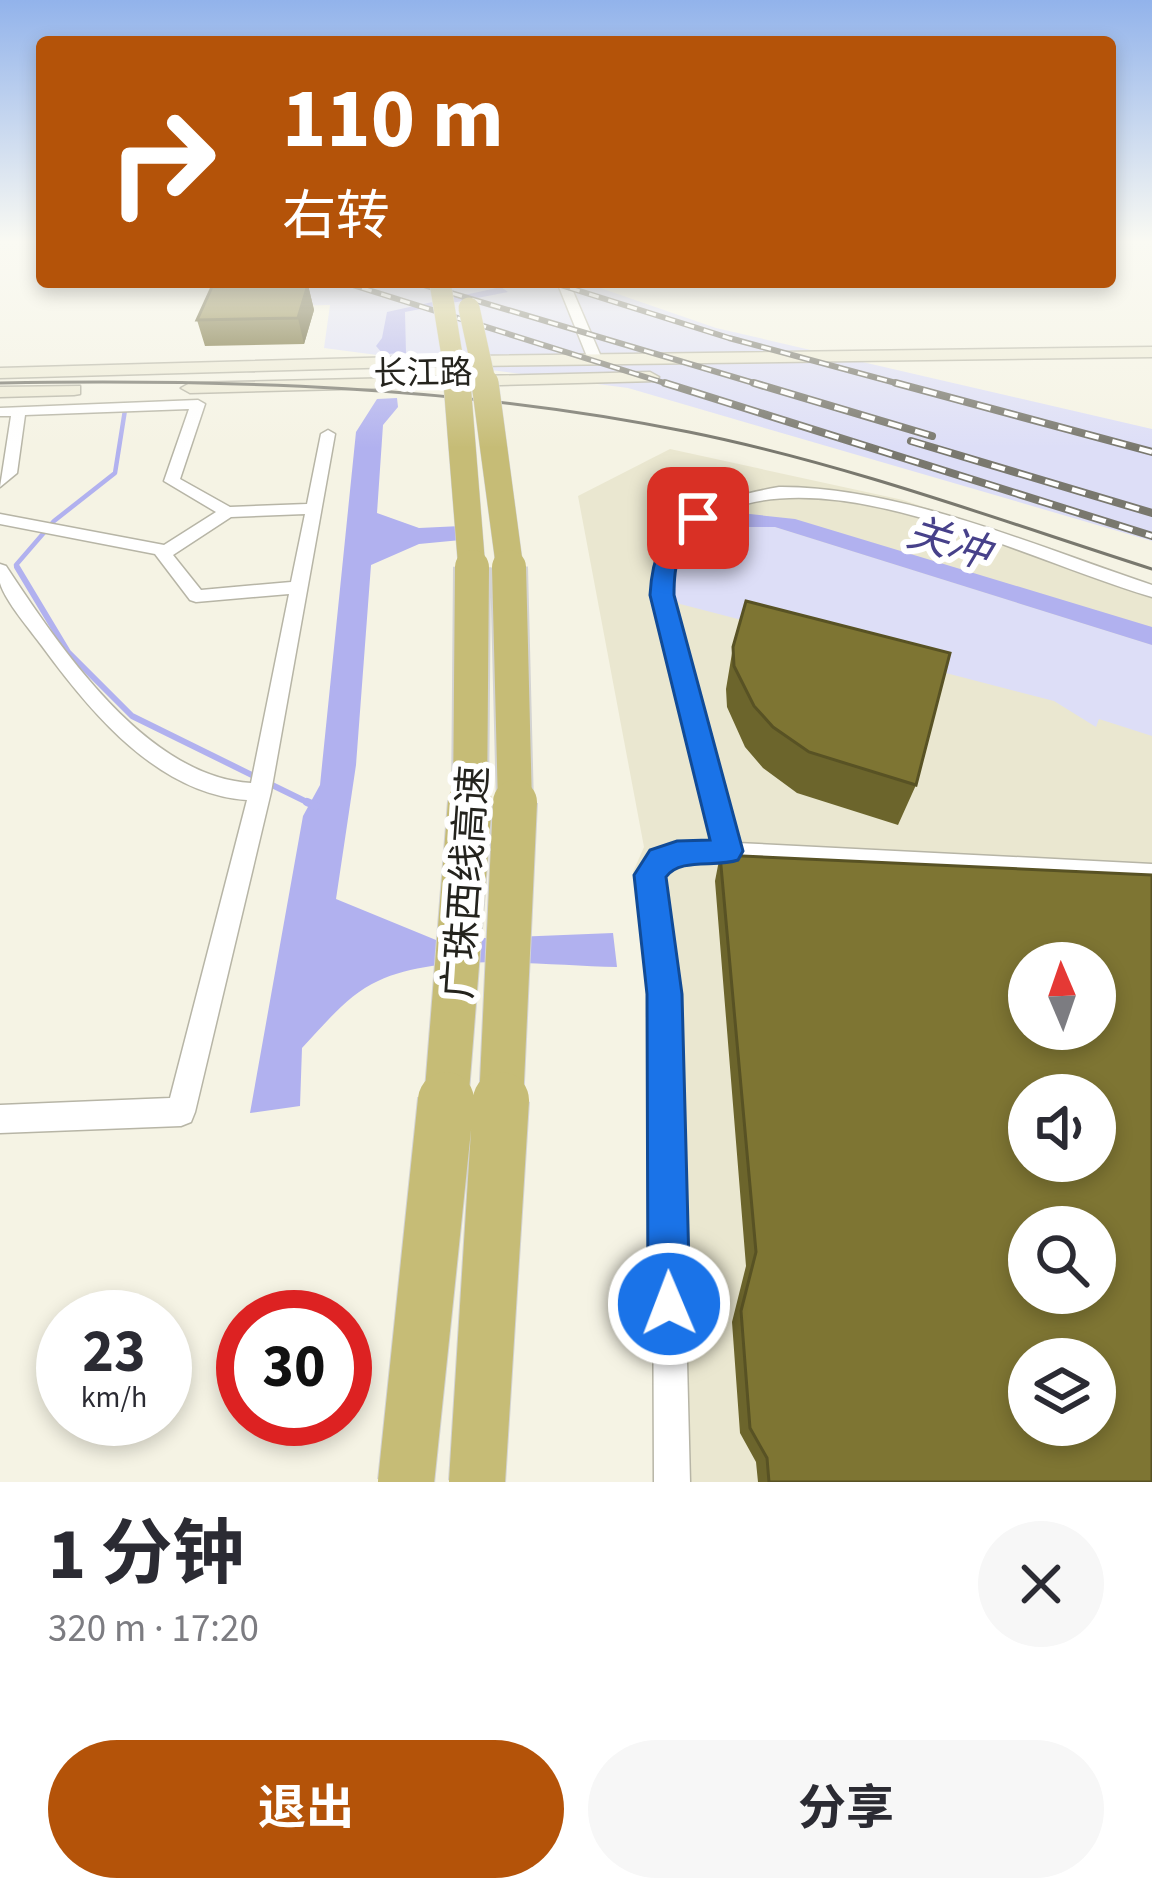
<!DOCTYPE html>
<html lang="zh">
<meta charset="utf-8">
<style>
body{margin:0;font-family:"Source Sans 3","Noto Sans SC",sans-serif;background:#f7f7f7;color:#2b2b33;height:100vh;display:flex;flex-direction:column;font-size:45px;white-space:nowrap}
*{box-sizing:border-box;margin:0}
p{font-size:39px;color:#7c7c81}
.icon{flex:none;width:66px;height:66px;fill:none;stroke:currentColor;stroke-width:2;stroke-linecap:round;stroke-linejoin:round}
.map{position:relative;height:1482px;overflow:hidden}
.side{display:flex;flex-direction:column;background:#fff;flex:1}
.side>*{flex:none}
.guide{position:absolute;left:36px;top:36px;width:1080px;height:252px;border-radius:12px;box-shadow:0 6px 18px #0003;background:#b45309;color:#fff;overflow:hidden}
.needle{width:78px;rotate:358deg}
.fabs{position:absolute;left:1008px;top:942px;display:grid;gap:24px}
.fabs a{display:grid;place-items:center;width:108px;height:108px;border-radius:50%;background:#fff;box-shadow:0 6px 18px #0003;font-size:60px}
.speed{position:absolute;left:36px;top:1290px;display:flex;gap:24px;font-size:60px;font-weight:700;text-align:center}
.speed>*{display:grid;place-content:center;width:156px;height:156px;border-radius:50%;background:#fff;box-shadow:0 6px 18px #0003;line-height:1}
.speed small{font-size:30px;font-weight:400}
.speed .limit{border:18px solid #d22;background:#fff;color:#111}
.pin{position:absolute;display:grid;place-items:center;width:102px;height:102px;color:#fff;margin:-51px;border-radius:24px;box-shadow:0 6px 18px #0006}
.me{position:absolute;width:132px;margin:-66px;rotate:359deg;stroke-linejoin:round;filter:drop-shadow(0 0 9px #0008)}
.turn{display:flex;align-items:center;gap:42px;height:252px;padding:0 48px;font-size:54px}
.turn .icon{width:156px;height:156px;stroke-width:2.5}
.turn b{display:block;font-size:84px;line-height:102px}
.round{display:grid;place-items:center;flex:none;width:126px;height:126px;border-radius:63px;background:#f7f7f7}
.head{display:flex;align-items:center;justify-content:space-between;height:204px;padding:0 48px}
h1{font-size:72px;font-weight:700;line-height:90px}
.button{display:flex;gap:24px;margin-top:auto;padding:24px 48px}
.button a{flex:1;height:138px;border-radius:72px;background:#b45309;color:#fff;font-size:48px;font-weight:700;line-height:138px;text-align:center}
.button a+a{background:#f7f7f7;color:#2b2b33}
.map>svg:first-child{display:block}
</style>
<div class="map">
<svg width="1152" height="1482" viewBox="0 0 1152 1482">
<rect width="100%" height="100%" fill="#f5f3e4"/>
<path fill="#eae7d0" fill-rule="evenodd" d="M670,449L903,500L1152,584V1482H655L654,1012L648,929L633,872L644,847L578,496ZM1029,963H1095V1029H1029ZM1029,1095H1095V1161H1029ZM1029,1227H1095V1293H1029ZM1029,1359H1095V1425H1029Z"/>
<path fill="#dddef7" d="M219,282H583L716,328L1152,429V541L628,388L324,348L330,305L208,308Z
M698,527H775L1152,645V736L1099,719L1096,727L1054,701L680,604C658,580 680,546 698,527Z"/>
<path fill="#b1b1ef" d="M501,287L508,292L405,312L406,353L383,354L376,346L382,338L387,312Z
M397,398L398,407L383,425L377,513L419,528L461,526V540L419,544L371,565L356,765L336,899L436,940L613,933L617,967C545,966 443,951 378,981C348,994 324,1025 302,1048L300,1106L250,1113L303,816L320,785L356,432L377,399Z
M731,512L795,519L1152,627V645L775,527H722Z"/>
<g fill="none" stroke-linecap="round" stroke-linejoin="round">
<path stroke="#b1b1ef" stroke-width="4.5" d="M19,570L16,565L54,521L115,473L125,410"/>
<path stroke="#b1b1ef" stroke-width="6" d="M17,567L68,652L132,716L256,777
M268,783L313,805"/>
<path stroke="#b1b1ef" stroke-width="8" d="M307,802L316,806"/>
<defs>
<path id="street" d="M557,282H569L602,359L600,362L588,359Z
M198,400L205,404L180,479L230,507L307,504L321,434L328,430L335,434L271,792L195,1112L191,1122L181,1126L0,1133V1105L170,1098L247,800C158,794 91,713 42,646C31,631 5,601 0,583C0,577 0,571 0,564L6,566C59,646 146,777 251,783L289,594L196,602L190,600L155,554L0,524V514L164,545L216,512L164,481L189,409L25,415L17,473L0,487L11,416H0V408ZM305,514L291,582L201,590L173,555L231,517Z
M779,487C899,486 1038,547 1152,585V597C1034,563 845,463 727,510C688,526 671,553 671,595L737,843L1152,864V884L709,861L680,863L664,872L661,883L678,994L690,1482H654L652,994L637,883L646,859L677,844L714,842L653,595C654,517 713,499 779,487Z"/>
<path id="secondary" d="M1152,347V357L400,367L0,378V368L400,357Z
M650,372L659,377L656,381L190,393L181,388L190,383Z
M80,386V394L74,395L0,397V387Z"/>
</defs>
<use href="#street" stroke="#b7b5a6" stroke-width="3"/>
<use href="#secondary" stroke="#b7b5a6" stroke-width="3"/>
<use href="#street" fill="#fff" fill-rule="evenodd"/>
<use href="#secondary" fill="#eeebd6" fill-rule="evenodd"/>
<path stroke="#79786e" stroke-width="3" d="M0,383C231,379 462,386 689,432C847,464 999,520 1152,569"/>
<defs>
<path id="rail-far1" d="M343,282L674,386
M414,282L764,386
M551,282L729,338L907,386"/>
<path id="rail" d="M665,383L1152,536
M754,383L932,436
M896,383L1152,452
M911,441L1152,513"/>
</defs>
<use href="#rail-far1" stroke="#79786e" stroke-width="6"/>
<use href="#rail" stroke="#79786e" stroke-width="8"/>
<use href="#rail-far1" stroke="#fff" stroke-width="3" stroke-dasharray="10" stroke-linecap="butt"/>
<use href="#rail" stroke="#fff" stroke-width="4.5" stroke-dasharray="14" stroke-linecap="butt"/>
<defs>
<path id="highway-bridge-far4" d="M440,282L457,386
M469,308L486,386"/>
<path id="highway-bridge-far3" d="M457,383L472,570
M485,383L510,570"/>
<path id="highway-bridge-far2" d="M509,567L515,805
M470,805L472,567"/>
<path id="highway-bridge-far1" d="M446,1103L470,802
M501,1103L515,802"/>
<path id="highway-bridge" d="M406,1482L446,1100
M477,1482L501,1100"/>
</defs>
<use href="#highway-bridge-far4" stroke="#d3d3d2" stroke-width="22" stroke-linecap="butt"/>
<use href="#highway-bridge-far3" stroke="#d3d3d2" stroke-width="28" stroke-linecap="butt"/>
<use href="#highway-bridge-far2" stroke="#d3d3d2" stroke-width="38" stroke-linecap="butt"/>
<use href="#highway-bridge-far1" stroke="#d3d3d2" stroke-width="46" stroke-linecap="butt"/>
<use href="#highway-bridge" stroke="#d3d3d2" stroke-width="58" stroke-linecap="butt"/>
<use href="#highway-bridge-far4" stroke="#c6bc76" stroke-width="21"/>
<use href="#highway-bridge-far3" stroke="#c6bc76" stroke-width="27"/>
<use href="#highway-bridge-far2" stroke="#c6bc76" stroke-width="34"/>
<use href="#highway-bridge-far1" stroke="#c6bc76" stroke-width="44"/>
<use href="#highway-bridge" stroke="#c6bc76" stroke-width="56"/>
</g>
<path fill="#6c652c" d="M308,285L314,310L304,344L205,346L197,320Z
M733,647L916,785L898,825L797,793L763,768L745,747L727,707L726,689Z
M720,855L1152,1482H758L756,1462L740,1433L732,1322L746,1266L715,881Z"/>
<path fill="#585224" d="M308,285L314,310L304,344L298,318Z"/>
<path fill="#7e7533" stroke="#585224" stroke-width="3" fill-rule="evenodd" d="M308,285L298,318L197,320L212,287Z
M746,601L950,653L916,785L809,752L773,727L754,706L734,666L733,647Z
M720,855L1152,875V1482H769L767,1458L750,1428L741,1311L756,1252ZM1029,963H1095V1029H1029ZM1029,1095H1095V1161H1029ZM1029,1227H1095V1293H1029ZM1029,1359H1095V1425H1029Z"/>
<linearGradient id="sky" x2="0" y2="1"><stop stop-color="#92b3eb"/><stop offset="0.54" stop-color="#fafaf3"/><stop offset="1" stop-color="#fafaf3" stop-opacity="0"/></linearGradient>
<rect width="1152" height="448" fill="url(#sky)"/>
<path fill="#1a73e8" stroke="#114b97" stroke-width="3" d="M698,511L709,518C682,550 674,550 674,595L743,851L738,860C716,868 680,857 666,877L682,994L690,1304L684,1319L669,1326L654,1319L648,1304L647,994L634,875L650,850L677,841L710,840L650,595C652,559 662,526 698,511Z"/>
<g text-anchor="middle" stroke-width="12" stroke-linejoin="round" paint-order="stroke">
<g font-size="33" fill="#24231d" stroke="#fff">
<text transform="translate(423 372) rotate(-1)" y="12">长江路</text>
</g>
<g font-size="39" fill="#24231d" stroke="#fff">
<text transform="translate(465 882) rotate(-86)" y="14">广珠西线高速</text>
</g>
<g font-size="42" font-style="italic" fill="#47418a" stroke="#fff">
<text transform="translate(949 542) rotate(17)" y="15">关冲</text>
</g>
</g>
</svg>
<div class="fabs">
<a><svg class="needle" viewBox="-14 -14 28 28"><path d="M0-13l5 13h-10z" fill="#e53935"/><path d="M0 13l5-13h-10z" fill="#7c7c81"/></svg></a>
<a><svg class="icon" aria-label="sound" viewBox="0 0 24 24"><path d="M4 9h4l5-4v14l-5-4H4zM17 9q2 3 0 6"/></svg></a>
<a><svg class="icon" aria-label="search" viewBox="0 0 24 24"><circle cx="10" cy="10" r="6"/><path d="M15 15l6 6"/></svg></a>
<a><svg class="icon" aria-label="layers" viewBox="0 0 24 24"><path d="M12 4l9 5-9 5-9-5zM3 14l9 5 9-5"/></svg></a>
</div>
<div class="speed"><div>23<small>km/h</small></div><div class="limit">30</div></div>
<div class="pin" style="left:698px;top:518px;background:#d93025"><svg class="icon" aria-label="arrive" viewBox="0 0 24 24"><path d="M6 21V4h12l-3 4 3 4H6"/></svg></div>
<svg class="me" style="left:669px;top:1304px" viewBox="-20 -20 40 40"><circle r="17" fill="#1a73e8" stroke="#fff" stroke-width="3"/><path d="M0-11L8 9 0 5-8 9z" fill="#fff"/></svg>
<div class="guide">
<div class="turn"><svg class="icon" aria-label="right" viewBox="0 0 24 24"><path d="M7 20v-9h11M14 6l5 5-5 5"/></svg><div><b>110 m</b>右转</div></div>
</div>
</div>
<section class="side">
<div class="head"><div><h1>1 分钟</h1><p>320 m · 17:20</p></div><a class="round"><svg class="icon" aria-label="close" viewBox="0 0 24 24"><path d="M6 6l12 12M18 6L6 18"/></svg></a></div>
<div class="button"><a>退出</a><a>分享</a></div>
</section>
